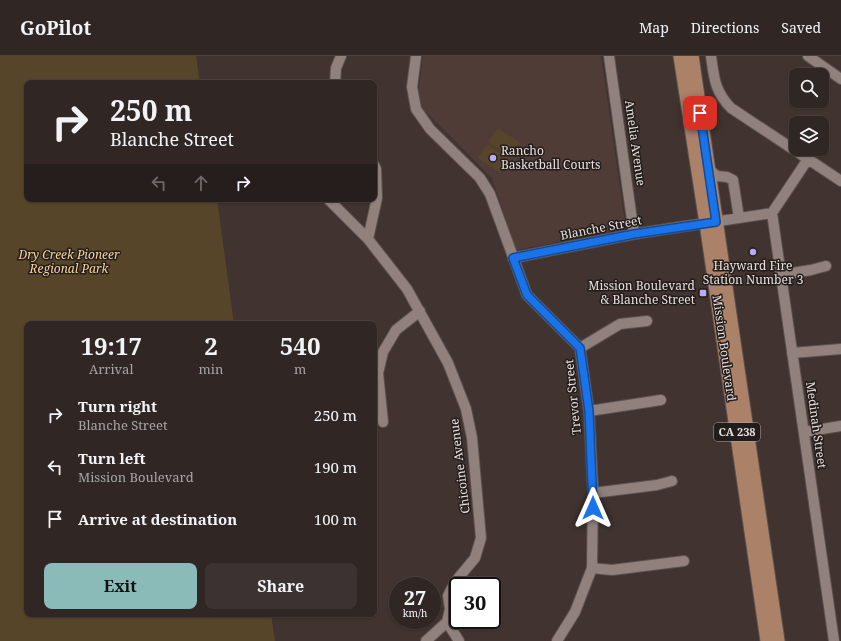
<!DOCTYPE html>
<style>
body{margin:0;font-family:"Noto Serif",serif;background:#3c3231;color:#f1f3f6;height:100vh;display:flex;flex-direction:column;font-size:15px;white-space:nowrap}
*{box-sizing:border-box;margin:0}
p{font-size:13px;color:#a8a5a6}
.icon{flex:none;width:22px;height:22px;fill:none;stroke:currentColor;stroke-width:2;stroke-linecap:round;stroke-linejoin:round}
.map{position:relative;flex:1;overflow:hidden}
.drawer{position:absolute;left:24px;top:265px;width:353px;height:296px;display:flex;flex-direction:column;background:#302624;border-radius:8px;box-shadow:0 1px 3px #0004,0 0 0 1px #4b4341}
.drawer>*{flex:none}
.top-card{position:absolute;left:24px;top:24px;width:353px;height:122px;border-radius:8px;box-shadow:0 1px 3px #0004,0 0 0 1px #4b4341;background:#302624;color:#f1f3f6;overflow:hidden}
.tools{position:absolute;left:789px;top:12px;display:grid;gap:8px}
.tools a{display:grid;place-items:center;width:40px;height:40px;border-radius:8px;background:#302624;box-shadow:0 1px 3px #0004,0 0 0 1px #4b4341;font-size:20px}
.speed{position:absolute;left:389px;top:521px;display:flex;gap:8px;font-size:20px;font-weight:700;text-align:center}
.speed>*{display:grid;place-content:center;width:52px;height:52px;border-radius:50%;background:#302624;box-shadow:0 1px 3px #0004,0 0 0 1px #4b4341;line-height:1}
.speed small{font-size:10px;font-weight:400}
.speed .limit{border:2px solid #111;border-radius:6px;background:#fff;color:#111}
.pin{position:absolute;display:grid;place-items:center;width:34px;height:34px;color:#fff;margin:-17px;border-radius:8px;box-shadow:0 2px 6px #0006}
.me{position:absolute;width:44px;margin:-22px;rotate:0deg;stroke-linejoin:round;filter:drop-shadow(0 0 3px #0008)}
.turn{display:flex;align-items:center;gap:14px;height:84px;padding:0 20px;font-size:18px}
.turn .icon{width:52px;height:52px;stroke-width:2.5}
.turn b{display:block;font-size:28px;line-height:34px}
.lanes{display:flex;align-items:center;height:38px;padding:0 20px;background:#0003;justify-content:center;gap:20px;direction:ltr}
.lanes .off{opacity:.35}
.eta{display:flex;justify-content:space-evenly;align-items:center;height:68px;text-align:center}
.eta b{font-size:24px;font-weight:700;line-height:28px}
.cta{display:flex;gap:8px;margin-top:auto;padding:8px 20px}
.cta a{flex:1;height:46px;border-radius:8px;background:#8bbbb9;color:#111;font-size:16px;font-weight:700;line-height:46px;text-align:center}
.cta a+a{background:#3c3231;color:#f1f3f6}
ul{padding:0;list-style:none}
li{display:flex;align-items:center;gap:12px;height:52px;padding:0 20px}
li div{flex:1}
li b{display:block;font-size:15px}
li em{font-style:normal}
header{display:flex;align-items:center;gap:24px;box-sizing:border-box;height:56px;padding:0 20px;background:#302624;border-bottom:1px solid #4b4341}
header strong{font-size:19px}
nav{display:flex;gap:22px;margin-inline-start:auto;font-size:14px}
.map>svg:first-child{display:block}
</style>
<header>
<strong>GoPilot</strong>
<nav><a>Map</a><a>Directions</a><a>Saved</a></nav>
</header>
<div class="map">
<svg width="841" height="585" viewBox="0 0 841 585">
<rect width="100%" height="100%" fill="#403330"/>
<path fill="#4f3c37" d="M423,0H601L626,173L516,194L492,122L417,47Z"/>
<path fill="#57452a" d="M0,0H196L200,27H27V143H217L234,268H27V558H271L275,585H0Z
M498,72L520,87L510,101L488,86Z
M487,88L509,103L500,117L478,102Z"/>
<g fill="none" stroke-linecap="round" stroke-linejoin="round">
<defs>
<path id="minor" d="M416,0L412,31L416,53L430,73L480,122L490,138L527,239L580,292L589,355L593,437L592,512L575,556L557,585
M609,0L634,178
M711,0C714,22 715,36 731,52L841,125
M808,0L841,23
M335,27L336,12L341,0
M708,113L717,120L727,121L733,124L739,162
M328,143L368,183L407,233L448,307L466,353L472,382L481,482L475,502L455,526L448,540L450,553L447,566L459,585
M772,157L834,585
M368,183L377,142L376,113L374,109
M513,202L634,178L772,157L808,103
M780,219L811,214L826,210
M580,292L620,268L647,265
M792,297L841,293
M589,355L661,344
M383,366L378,317L383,296L396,274L420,255
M804,376L841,370
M593,437L657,429L672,425
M592,512L612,514L684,505
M426,585L447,566"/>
<path id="major" d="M680,0L706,167L767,585
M692,0L778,585"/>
</defs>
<use href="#minor" stroke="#5d524f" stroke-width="12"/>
<use href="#major" stroke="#5d524f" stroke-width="15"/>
<use href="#minor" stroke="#90817d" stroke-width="10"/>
<use href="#major" stroke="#ab8167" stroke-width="13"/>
</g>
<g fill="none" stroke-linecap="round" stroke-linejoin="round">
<defs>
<path id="route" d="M593,452L589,355L580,292L527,239L513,202L634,178L716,166L700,57"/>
</defs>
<use href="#route" stroke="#114b97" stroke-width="10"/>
<use href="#route" stroke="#1a73e8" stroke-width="7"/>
</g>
<g fill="#b9abf7" stroke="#221d1b" stroke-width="1.5">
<circle cx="493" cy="102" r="4"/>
<circle cx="753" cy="196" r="4"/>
<rect x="699" y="233" width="8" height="8" rx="2"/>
</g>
<g text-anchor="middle" stroke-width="3" stroke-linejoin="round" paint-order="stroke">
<rect fill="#221d1b" stroke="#ada6a4" stroke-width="1" x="714" y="367" width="46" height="18" rx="3"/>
<g font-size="11" font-weight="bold" fill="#e9e0de">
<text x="737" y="380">CA 238</text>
</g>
<g font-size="12" fill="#e9e0de" stroke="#221d1b">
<text transform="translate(635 87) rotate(82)" y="4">Amelia Avenue</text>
<text transform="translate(601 172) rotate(-11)" y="4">Blanche Street</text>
<text transform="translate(724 292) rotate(82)" y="4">Mission Boulevard</text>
<text transform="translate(573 341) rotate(-96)" y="4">Trevor Street</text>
<text transform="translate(816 369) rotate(82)" y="4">Medinah Street</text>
<text transform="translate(460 410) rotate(-97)" y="4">Chicoine Avenue</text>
</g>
<g font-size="12" fill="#e9e0de" stroke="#221d1b" text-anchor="start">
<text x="501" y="99">Rancho<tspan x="501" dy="14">Basketball Courts</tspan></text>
<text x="753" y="214" text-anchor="middle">Hayward Fire<tspan x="753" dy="14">Station Number 3</tspan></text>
<text x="695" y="234" text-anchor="end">Mission Boulevard<tspan x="695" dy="14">&amp; Blanche Street</tspan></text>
</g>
<g font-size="12" font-style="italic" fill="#fdd59e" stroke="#221d1b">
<text x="69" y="203">Dry Creek Pioneer<tspan x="69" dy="14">Regional Park</tspan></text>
</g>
</g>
</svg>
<div class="tools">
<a><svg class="icon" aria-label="search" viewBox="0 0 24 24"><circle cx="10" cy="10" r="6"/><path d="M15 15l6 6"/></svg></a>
<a><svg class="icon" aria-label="layers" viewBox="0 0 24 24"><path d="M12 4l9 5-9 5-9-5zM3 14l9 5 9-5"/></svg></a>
</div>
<div class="speed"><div>27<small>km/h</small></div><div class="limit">30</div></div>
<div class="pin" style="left:700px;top:57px;background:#d93025"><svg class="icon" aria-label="arrive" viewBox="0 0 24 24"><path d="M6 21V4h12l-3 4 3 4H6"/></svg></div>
<svg class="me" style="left:593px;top:452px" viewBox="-20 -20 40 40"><path d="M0-17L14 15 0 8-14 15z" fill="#1a73e8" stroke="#fff" stroke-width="4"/></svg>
<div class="top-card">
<div class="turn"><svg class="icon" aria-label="right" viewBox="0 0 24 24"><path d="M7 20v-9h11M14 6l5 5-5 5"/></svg><div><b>250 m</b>Blanche Street</div></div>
<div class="lanes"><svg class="icon off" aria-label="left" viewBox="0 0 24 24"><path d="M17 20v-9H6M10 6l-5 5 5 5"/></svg><svg class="icon off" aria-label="ahead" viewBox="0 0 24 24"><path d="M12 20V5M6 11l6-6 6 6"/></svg><svg class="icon" aria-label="right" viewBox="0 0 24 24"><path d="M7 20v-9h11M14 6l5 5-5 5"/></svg></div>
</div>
<section class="drawer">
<div class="eta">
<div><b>19:17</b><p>Arrival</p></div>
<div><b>2</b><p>min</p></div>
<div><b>540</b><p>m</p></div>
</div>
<ul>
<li><svg class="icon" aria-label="right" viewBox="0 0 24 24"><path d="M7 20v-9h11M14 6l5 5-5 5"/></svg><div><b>Turn right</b><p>Blanche Street</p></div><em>250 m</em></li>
<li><svg class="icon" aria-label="left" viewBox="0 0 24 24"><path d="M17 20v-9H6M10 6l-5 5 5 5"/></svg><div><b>Turn left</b><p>Mission Boulevard</p></div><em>190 m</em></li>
<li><svg class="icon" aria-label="arrive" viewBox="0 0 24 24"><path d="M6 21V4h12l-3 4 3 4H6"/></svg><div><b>Arrive at destination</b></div><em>100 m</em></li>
</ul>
<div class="cta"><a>Exit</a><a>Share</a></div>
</section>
</div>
